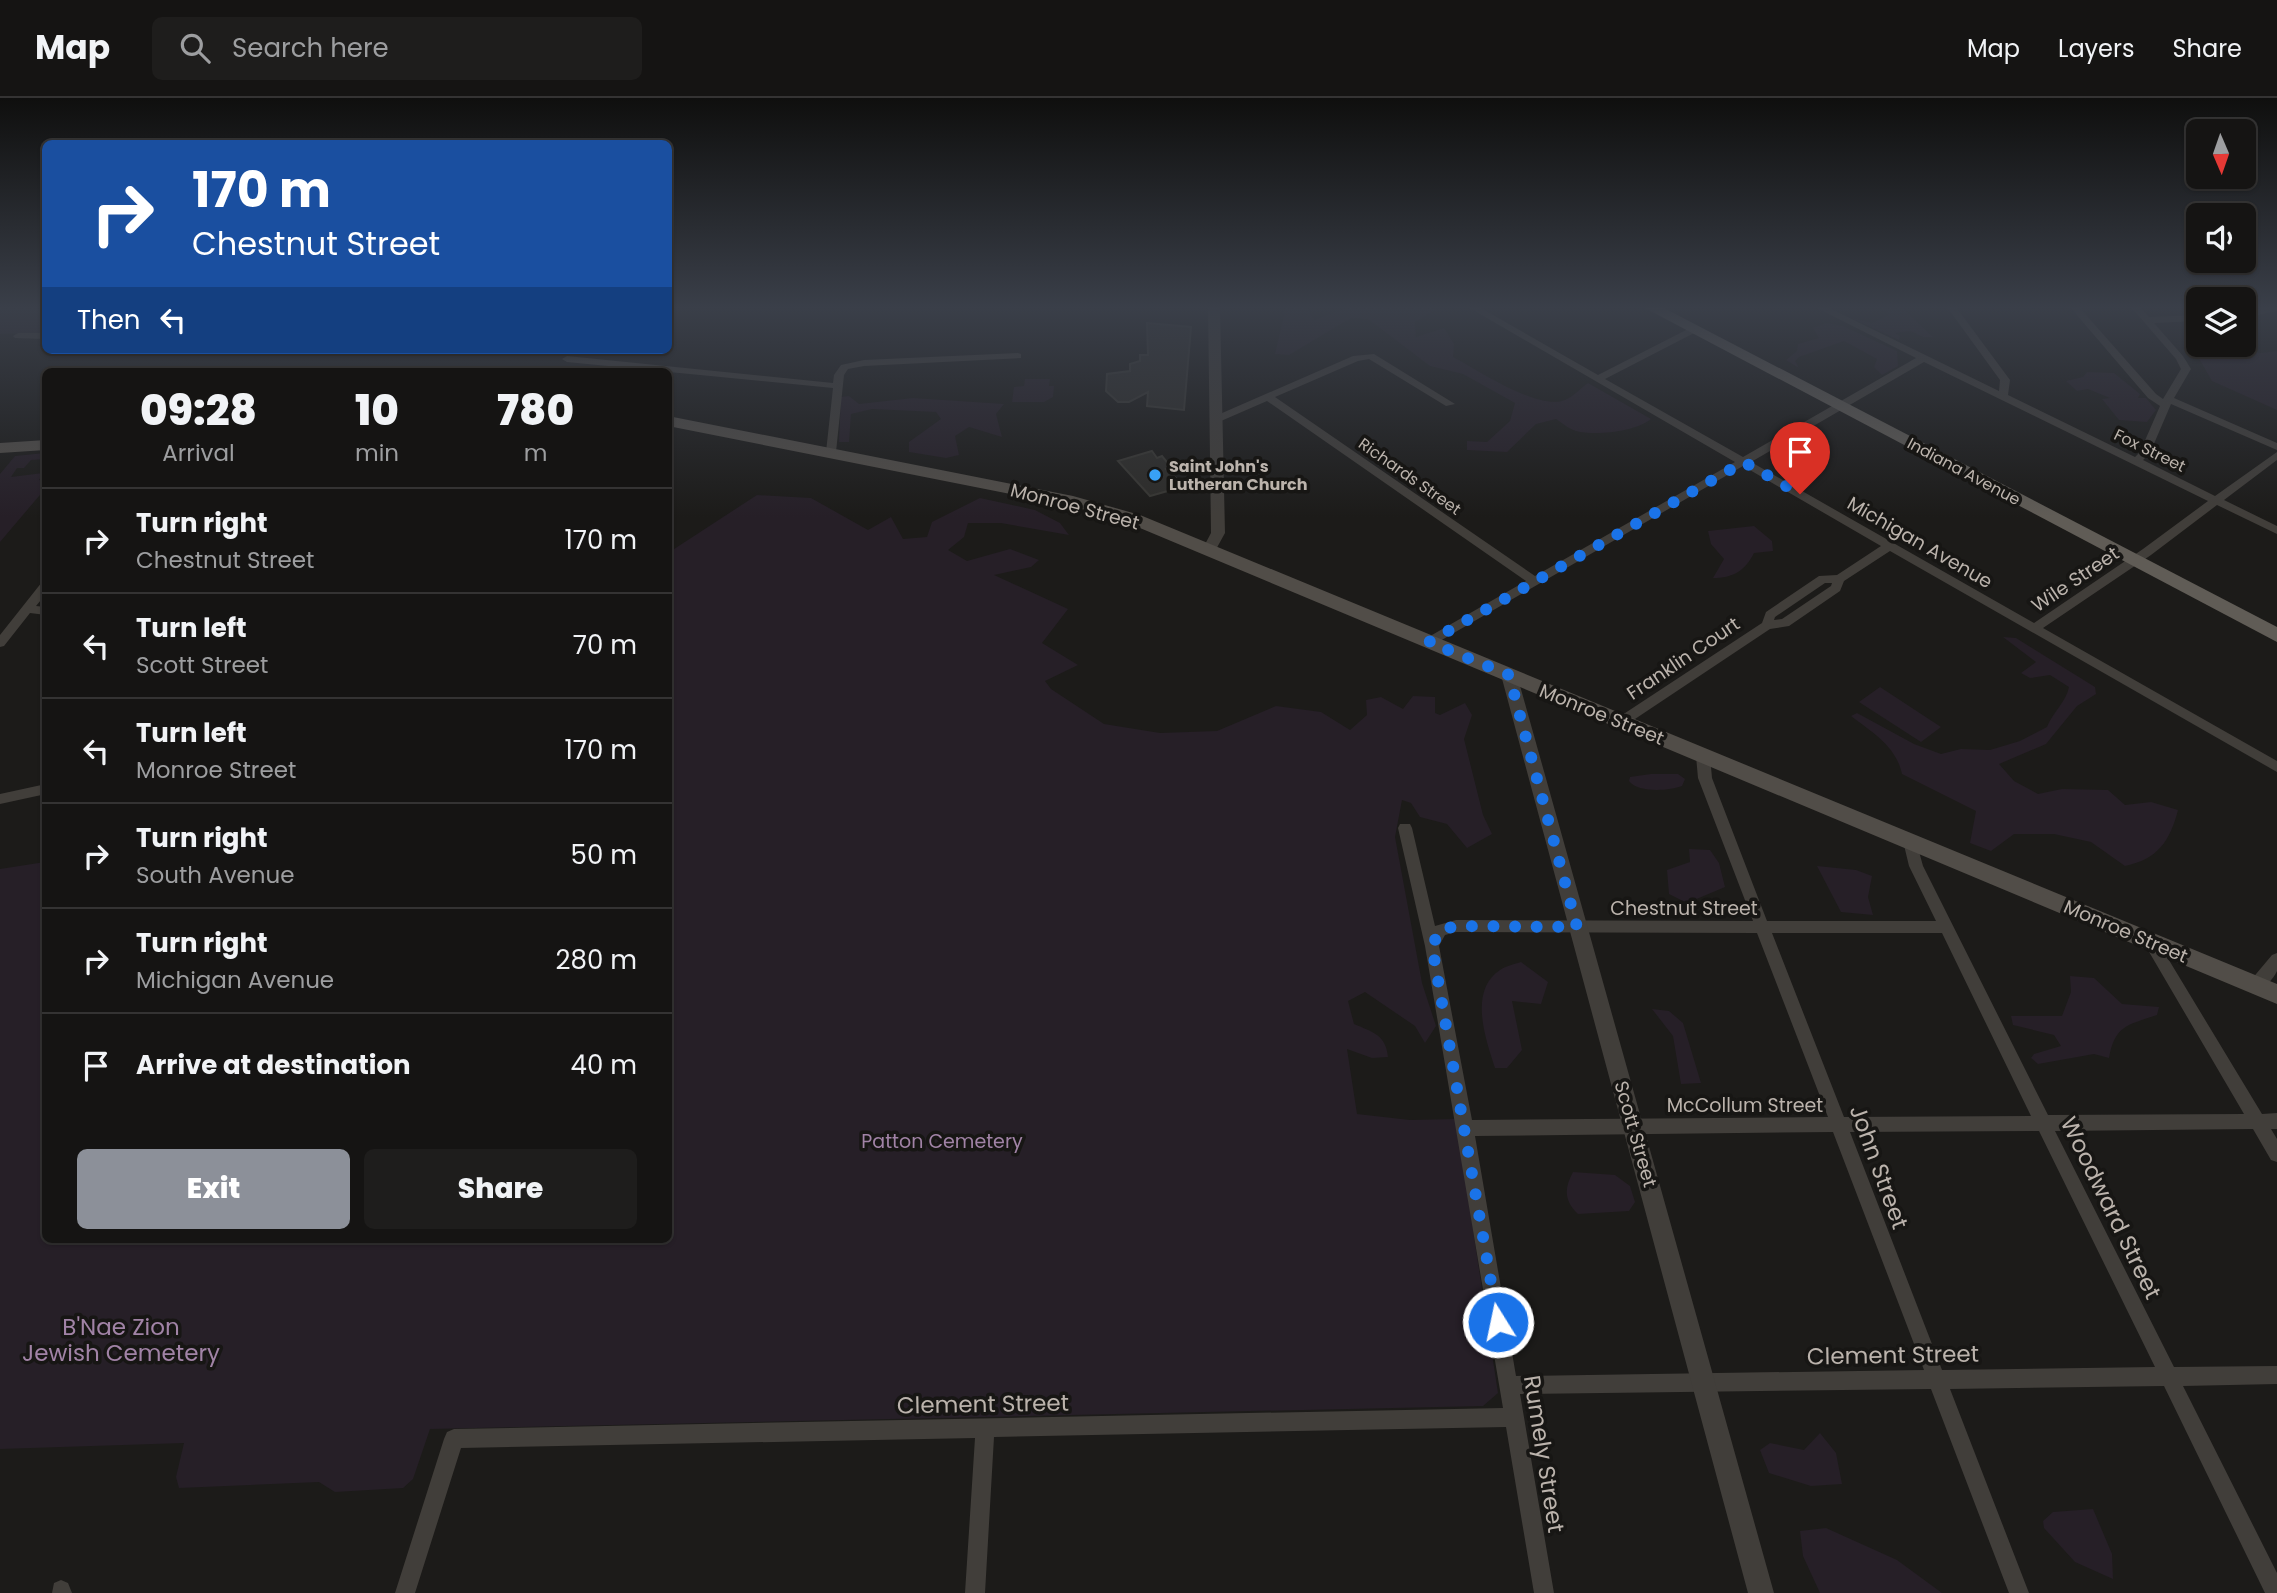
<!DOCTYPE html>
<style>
body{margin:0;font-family:Poppins,sans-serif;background:#1e1d1c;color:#f1f3f6;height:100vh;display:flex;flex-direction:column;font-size:26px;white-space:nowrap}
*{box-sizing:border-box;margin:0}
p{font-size:23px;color:#9d9ea0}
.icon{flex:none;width:38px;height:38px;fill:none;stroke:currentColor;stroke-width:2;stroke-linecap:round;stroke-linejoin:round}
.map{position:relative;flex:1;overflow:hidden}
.drawer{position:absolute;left:42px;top:270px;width:630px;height:875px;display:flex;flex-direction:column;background:#151413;border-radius:10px;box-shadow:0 2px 5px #0004,0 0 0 2px #343333}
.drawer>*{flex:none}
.banner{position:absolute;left:42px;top:42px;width:630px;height:214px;border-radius:10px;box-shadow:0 2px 5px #0004,0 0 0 2px #343333;background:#1a4fa0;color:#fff;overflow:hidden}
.needle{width:46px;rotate:178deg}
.fabs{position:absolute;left:2186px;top:21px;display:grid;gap:14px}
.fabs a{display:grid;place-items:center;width:70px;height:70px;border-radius:10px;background:#151413;box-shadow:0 2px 5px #0004,0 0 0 2px #343333;font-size:35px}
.pin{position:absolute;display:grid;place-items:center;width:60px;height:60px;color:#fff;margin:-72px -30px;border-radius:50% 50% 50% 0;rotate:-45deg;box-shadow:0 0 7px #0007}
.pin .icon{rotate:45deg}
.me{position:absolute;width:77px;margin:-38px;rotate:350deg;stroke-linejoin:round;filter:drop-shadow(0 0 5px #0008)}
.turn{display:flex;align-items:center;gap:24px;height:147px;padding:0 35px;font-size:32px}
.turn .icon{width:91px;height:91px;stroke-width:2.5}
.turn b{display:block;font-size:49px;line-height:60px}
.then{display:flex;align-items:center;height:66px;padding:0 35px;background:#0003;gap:14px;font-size:26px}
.eta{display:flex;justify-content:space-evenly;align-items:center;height:119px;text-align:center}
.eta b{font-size:42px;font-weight:800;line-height:49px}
.primary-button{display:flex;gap:14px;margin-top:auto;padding:14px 35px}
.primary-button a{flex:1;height:80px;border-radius:10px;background:#8c9099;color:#fff;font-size:28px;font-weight:800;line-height:80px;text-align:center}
.primary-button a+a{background:#1e1d1c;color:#f1f3f6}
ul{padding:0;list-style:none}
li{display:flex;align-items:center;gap:21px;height:105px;padding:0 35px;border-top:2px solid #343333}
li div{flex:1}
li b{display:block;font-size:26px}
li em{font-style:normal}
header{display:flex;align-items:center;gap:42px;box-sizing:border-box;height:98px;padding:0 35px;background:#151413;border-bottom:2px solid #343333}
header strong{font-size:33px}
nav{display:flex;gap:38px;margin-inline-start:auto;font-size:24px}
.search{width:490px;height:63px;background:#1e1d1c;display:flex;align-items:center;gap:18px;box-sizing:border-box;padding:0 24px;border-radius:10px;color:#9d9ea0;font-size:26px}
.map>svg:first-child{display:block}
</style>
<header>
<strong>Map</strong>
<div class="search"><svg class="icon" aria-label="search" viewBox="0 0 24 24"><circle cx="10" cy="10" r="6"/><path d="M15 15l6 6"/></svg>Search here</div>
<nav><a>Map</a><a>Layers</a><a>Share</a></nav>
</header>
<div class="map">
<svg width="2277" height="1495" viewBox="0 0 2277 1495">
<rect width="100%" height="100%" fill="#1c1b19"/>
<path fill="#261f27" d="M0,209H45V235L0,236Z
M1281,209H1307L1314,222L1349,209H1431L1435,212L1415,224L1416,239L1444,230L1454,246L1453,259C1478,272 1538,313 1565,302C1573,299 1581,290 1588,285L1651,321C1635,334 1595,338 1576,333C1569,331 1562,325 1556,321L1536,326L1507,354L1467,352V343L1487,344L1510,323L1515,305L1463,276L1430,268L1368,221L1351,220L1289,257L1275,256L1285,213Z
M1877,209H1901L1933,239H1923L1911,233L1895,235L1900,238L1899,242L1851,220L1872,225L1890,216Z
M1826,225L1843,228L1897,253L1898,268L1882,277L1874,269L1877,261L1844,243L1799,259L1795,263L1799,270L1786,262L1797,253L1798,246L1819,240L1813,230Z
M2190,245L2261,255L2277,253V312L2212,283Z
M2087,274L2114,275L2140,296L2138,300H2146L2156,312L2147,324L2119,322L2102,301L2110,300L2088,291L2077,293L2066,283L2083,279Z
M1025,281H1050L1049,288H1054L1053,299L1044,304H1012L1014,289L1024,288Z
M849,298L859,306L913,300L1004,306L996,316L1002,339L969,329L955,338L959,357L946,360L909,354V344L941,321L936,314L872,311L851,316L849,344H839L841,299Z
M45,355V361L31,362L24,370H17L11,379L43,375L39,382L45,383V391L0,444V376L15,358Z
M757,397L811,400L868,432L891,419L903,441L927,439L932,424L980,400L1035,412L1060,425L1069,437L1001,425H968L964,439L948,452L967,463L1010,451L1039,462L1031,469L994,477L1068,511L1042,545L1078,567L1045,583L1051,591L1104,626L1160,635L1217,633L1276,608L1321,614L1350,632L1367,617L1366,602L1381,599L1403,611L1413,598L1435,599V615L1440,617L1465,605L1472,617L1464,641L1483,717L1492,736L1467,750L1447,726L1420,719L1411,705L1402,702L1395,739L1422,885L1436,928L1425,945L1415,928L1365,894L1348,903L1354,926C1373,934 1386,937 1388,959L1372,960L1347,951L1357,1016L1410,1022L1456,1021L1498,1295L1483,1308L430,1331L413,1381L403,1390L335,1394L319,1384L179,1390L176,1379L184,1345L0,1351V771L45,764L46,1141H668V455Z
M1754,428L1772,443L1773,453L1754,455C1745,473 1733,480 1713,480L1724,461L1711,446L1708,433Z
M2003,539L2016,540L2095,589L2096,596L2077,608L2046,646L1999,666L2014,683L2038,696L2062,691L2108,692L2125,707L2151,704L2178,712C2170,743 2158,761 2125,768L2091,744L2054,736H2014L1991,753L1970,745L1976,713L1902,676C1896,648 1873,635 1851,618L1857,615L1914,646L1941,656L1961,651L1990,652L2020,643L2047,629C2053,614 2066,604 2069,589L2050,577L2030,580L2021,575L2036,564Z
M1880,589L1941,629L1921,644L1859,604Z
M1651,676H1678L1685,681L1682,688C1669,693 1638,695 1629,683L1630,679Z
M1689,751L1710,752L1719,765L1725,789L1687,805L1669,796L1667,772L1690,764Z
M1817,768L1856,772L1872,778L1868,799L1873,817L1841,814Z
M1521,864L1548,884L1541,906L1512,903L1522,952L1507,970H1495C1486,942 1468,893 1500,872C1506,868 1515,866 1521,864Z
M2070,878L2094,880L2122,906L2159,909L2157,917C2128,927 2115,927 2109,960L2094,956L2038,966L2031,960L2034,956L2061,948L2054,937L2013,927L2011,918H2062L2071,894Z
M1652,911L1669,913L1683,925L1701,985L1681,986L1673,938Z
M1573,1074L1615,1077L1630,1088L1635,1104L1629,1113L1578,1116C1564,1102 1564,1091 1573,1074Z
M1820,1335L1836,1355L1842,1386L1811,1388L1769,1375L1760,1352L1770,1345L1804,1352Z
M2093,1411L2112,1456L2113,1481L2075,1464L2044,1430L2043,1423L2053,1414Z
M1826,1430L1897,1462L1942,1495H1820L1803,1458L1800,1433Z"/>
<path fill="#2d2c29" stroke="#383733" stroke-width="2" d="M1147,225L1191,229L1184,312L1147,308L1148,294L1129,304H1118L1106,293L1107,276L1130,273V266L1140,263V257H1148Z
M1152,353L1157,360L1162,358L1171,369L1166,371L1185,388L1150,398L1118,363Z"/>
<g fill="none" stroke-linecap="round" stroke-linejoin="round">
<path fill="#413e3a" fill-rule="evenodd" d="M1468,209H1479L1598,277L1690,230H1696V234L1605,281L1743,359L1916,260L1815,209H1827L1999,293L2000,282L1947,209H1956L2010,282L2008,297L2135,359L2140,354L2160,308L2148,300L2070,209H2079L2156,296L2163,301L2181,271L2176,261L2131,209H2140L2149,219L2198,217V223L2154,225L2183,258L2191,271L2174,300L2277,345V352L2171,306L2150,355L2143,362L2215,398L2277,354V362L2224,402L2277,428V436L2217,407L2151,457L2043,530L2277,663V674L1890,453L1844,483L1840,493L1789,528L1770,531L1626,627H1616L1615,624L1616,621L1762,525L1766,514L1819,478L1837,477L1881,448L1743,368L1433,547H1425L1423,544L1425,541L1526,483L1267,303L1221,323H1213V319L1353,258L1374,256L1455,306L1446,308L1369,261L1358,263L1275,299L1535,478L1735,364ZM1924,264L2208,403L2143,451L2034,525L1751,364ZM1825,485H1832L1831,488L1782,521L1774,522L1775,519Z
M2267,209H2277V213L2244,220V214Z
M18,235H46V241L15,240L13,238Z
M1018,255L1021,256V260L864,268L848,271L844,277L836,354L831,357L826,354L833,290L567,264L562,261L567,258L833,285L834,277L841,267L864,262Z
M46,483V496L36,508L46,509V517L30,515L4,548L0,549V537L42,484Z
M1703,653L1710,658L1712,680L1767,823H1936L1909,768L1903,743L1905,739H1915L1923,768L2048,1017L2244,1016L2145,847L2143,843L2145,839L2150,837L2155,839L2262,1016L2277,1015V1031H2271L2277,1041V1064L2271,1062L2253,1031L2055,1033L2174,1269L2277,1268V1286L2183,1288L2277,1475V1495H2265L2164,1288L1950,1291L2029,1495H2009L1931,1291L1520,1296L1554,1495H1534L1506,1329L994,1339L985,1495H965L975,1340L461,1350L415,1495H395L444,1341L447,1334L454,1331L1503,1310L1425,848L1398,730L1400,726H1410L1412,730L1435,828L1456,822L1753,823L1698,680L1696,658ZM1456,834L1757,835L1828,1019L1472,1022L1439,848L1445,837ZM1772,835H1942L2031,1018L1844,1019ZM2039,1033L2155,1269L1942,1272L1850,1034ZM1833,1034L1924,1272L1516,1278L1475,1038Z
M46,686V696L0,706V696Z
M2277,855C2277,860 2277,868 2277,873C2273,882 2261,895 2251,892L2248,887L2251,882L2272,857Z
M61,1482L68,1485L72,1495H52L54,1485Z"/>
<path fill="#413e3a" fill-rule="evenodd" d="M1208,209H1220L1225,435L1214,455L1209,457L1202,452L1211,435Z
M1509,572L1517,577L1774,1495H1748L1501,577Z"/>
<path fill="#514d48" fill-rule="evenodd" d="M668,318L1073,398L1140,417L2277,886V906L1128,425L1071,408L668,328Z
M46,342V352L0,355V345Z"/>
<path fill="#605c56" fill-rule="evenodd" d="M1643,209H1662L2277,529V544Z"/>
</g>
<linearGradient id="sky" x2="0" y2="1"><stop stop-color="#0f0f0e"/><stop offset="0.5" stop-color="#3a3f49"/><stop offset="1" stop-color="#3a3f49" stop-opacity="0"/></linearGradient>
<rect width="2277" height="419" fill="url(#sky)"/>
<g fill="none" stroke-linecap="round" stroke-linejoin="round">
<path stroke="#1a73e8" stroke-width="12" stroke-dasharray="0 21.6" d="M1498,1224L1432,848L1440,832L1456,828L1577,829L1509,577L1429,544L1744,364L1800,396"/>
</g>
<circle fill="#38a1f5" stroke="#171614" stroke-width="2.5" cx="1155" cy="377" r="7"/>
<g text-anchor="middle" stroke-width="7" stroke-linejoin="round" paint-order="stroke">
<g font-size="16" fill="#bbb3ac" stroke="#171614">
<text transform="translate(2150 352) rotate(26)" y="6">Fox Street</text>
<text transform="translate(1964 373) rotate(28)" y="6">Indiana Avenue</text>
<text transform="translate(1410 378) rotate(35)" y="6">Richards Street</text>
</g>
<g font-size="16" font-weight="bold" fill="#bbb3ac" stroke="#171614" text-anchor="start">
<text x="1169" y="374">Saint John's<tspan x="1169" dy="18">Lutheran Church</tspan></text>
</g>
<g font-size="19" fill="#bbb3ac" stroke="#171614">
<text transform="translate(1075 408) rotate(15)" y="7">Monroe Street</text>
<text transform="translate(1920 444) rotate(30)" y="7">Michigan Avenue</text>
<text transform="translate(2075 481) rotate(-34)" y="7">Wile Street</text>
<text transform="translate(1683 560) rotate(-34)" y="7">Franklin Court</text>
<text transform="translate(1602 616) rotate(22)" y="7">Monroe Street</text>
<text x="1684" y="817">Chestnut Street</text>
<text transform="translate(2126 833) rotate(23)" y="7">Monroe Street</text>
<text x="1745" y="1014">McCollum Street</text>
<text transform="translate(1636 1036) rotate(74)" y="7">Scott Street</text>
</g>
<g font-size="19" fill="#a183a6" stroke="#171614">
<text x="942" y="1050">Patton Cemetery</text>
</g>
<g font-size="23" fill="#bbb3ac" stroke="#171614">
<text transform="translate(1879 1069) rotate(70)" y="8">John Street</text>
<text transform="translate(2111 1110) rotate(64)" y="8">Woodward Street</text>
<text transform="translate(1893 1257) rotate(-1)" y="8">Clement Street</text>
<text transform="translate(983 1306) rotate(-1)" y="8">Clement Street</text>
<text transform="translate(1544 1356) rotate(81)" y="8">Rumely Street</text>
</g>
<g font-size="23" fill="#a183a6" stroke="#171614">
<text x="121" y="1237">B'Nae Zion<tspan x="121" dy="26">Jewish Cemetery</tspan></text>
</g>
</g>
</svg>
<div class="fabs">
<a><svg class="needle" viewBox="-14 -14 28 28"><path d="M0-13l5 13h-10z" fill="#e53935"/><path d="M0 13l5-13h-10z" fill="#9d9ea0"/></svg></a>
<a><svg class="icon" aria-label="sound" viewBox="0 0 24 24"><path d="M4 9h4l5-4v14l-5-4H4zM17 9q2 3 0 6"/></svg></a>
<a><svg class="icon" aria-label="layers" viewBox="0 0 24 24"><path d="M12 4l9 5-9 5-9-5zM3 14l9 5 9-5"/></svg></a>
</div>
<div class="pin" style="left:1800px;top:396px;background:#d93025"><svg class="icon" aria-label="arrive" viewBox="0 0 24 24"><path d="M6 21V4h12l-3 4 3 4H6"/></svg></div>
<svg class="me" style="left:1498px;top:1224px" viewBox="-20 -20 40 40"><circle r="17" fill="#1a73e8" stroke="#fff" stroke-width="3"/><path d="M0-11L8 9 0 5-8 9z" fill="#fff"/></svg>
<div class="banner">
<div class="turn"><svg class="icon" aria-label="right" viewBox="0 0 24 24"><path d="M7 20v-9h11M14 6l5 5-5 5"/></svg><div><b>170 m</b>Chestnut Street</div></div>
<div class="then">Then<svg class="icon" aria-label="left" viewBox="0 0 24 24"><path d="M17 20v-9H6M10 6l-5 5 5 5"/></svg></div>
</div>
<section class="drawer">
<div class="eta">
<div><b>09:28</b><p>Arrival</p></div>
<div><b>10</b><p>min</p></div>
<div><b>780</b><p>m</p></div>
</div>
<ul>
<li><svg class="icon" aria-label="right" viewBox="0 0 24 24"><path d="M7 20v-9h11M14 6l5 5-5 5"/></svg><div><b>Turn right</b><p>Chestnut Street</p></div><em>170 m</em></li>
<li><svg class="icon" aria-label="left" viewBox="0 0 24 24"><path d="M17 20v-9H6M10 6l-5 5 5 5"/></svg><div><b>Turn left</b><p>Scott Street</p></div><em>70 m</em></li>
<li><svg class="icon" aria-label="left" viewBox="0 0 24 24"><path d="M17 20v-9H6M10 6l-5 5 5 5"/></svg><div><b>Turn left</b><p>Monroe Street</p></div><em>170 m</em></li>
<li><svg class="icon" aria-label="right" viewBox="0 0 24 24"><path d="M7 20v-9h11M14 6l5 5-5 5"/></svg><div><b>Turn right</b><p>South Avenue</p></div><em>50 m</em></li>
<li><svg class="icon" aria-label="right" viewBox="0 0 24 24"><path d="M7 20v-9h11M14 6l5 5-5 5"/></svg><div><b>Turn right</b><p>Michigan Avenue</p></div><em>280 m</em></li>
<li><svg class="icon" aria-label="arrive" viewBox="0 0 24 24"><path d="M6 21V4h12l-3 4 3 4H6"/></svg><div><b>Arrive at destination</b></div><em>40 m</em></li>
</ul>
<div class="primary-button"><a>Exit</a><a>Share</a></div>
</section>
</div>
